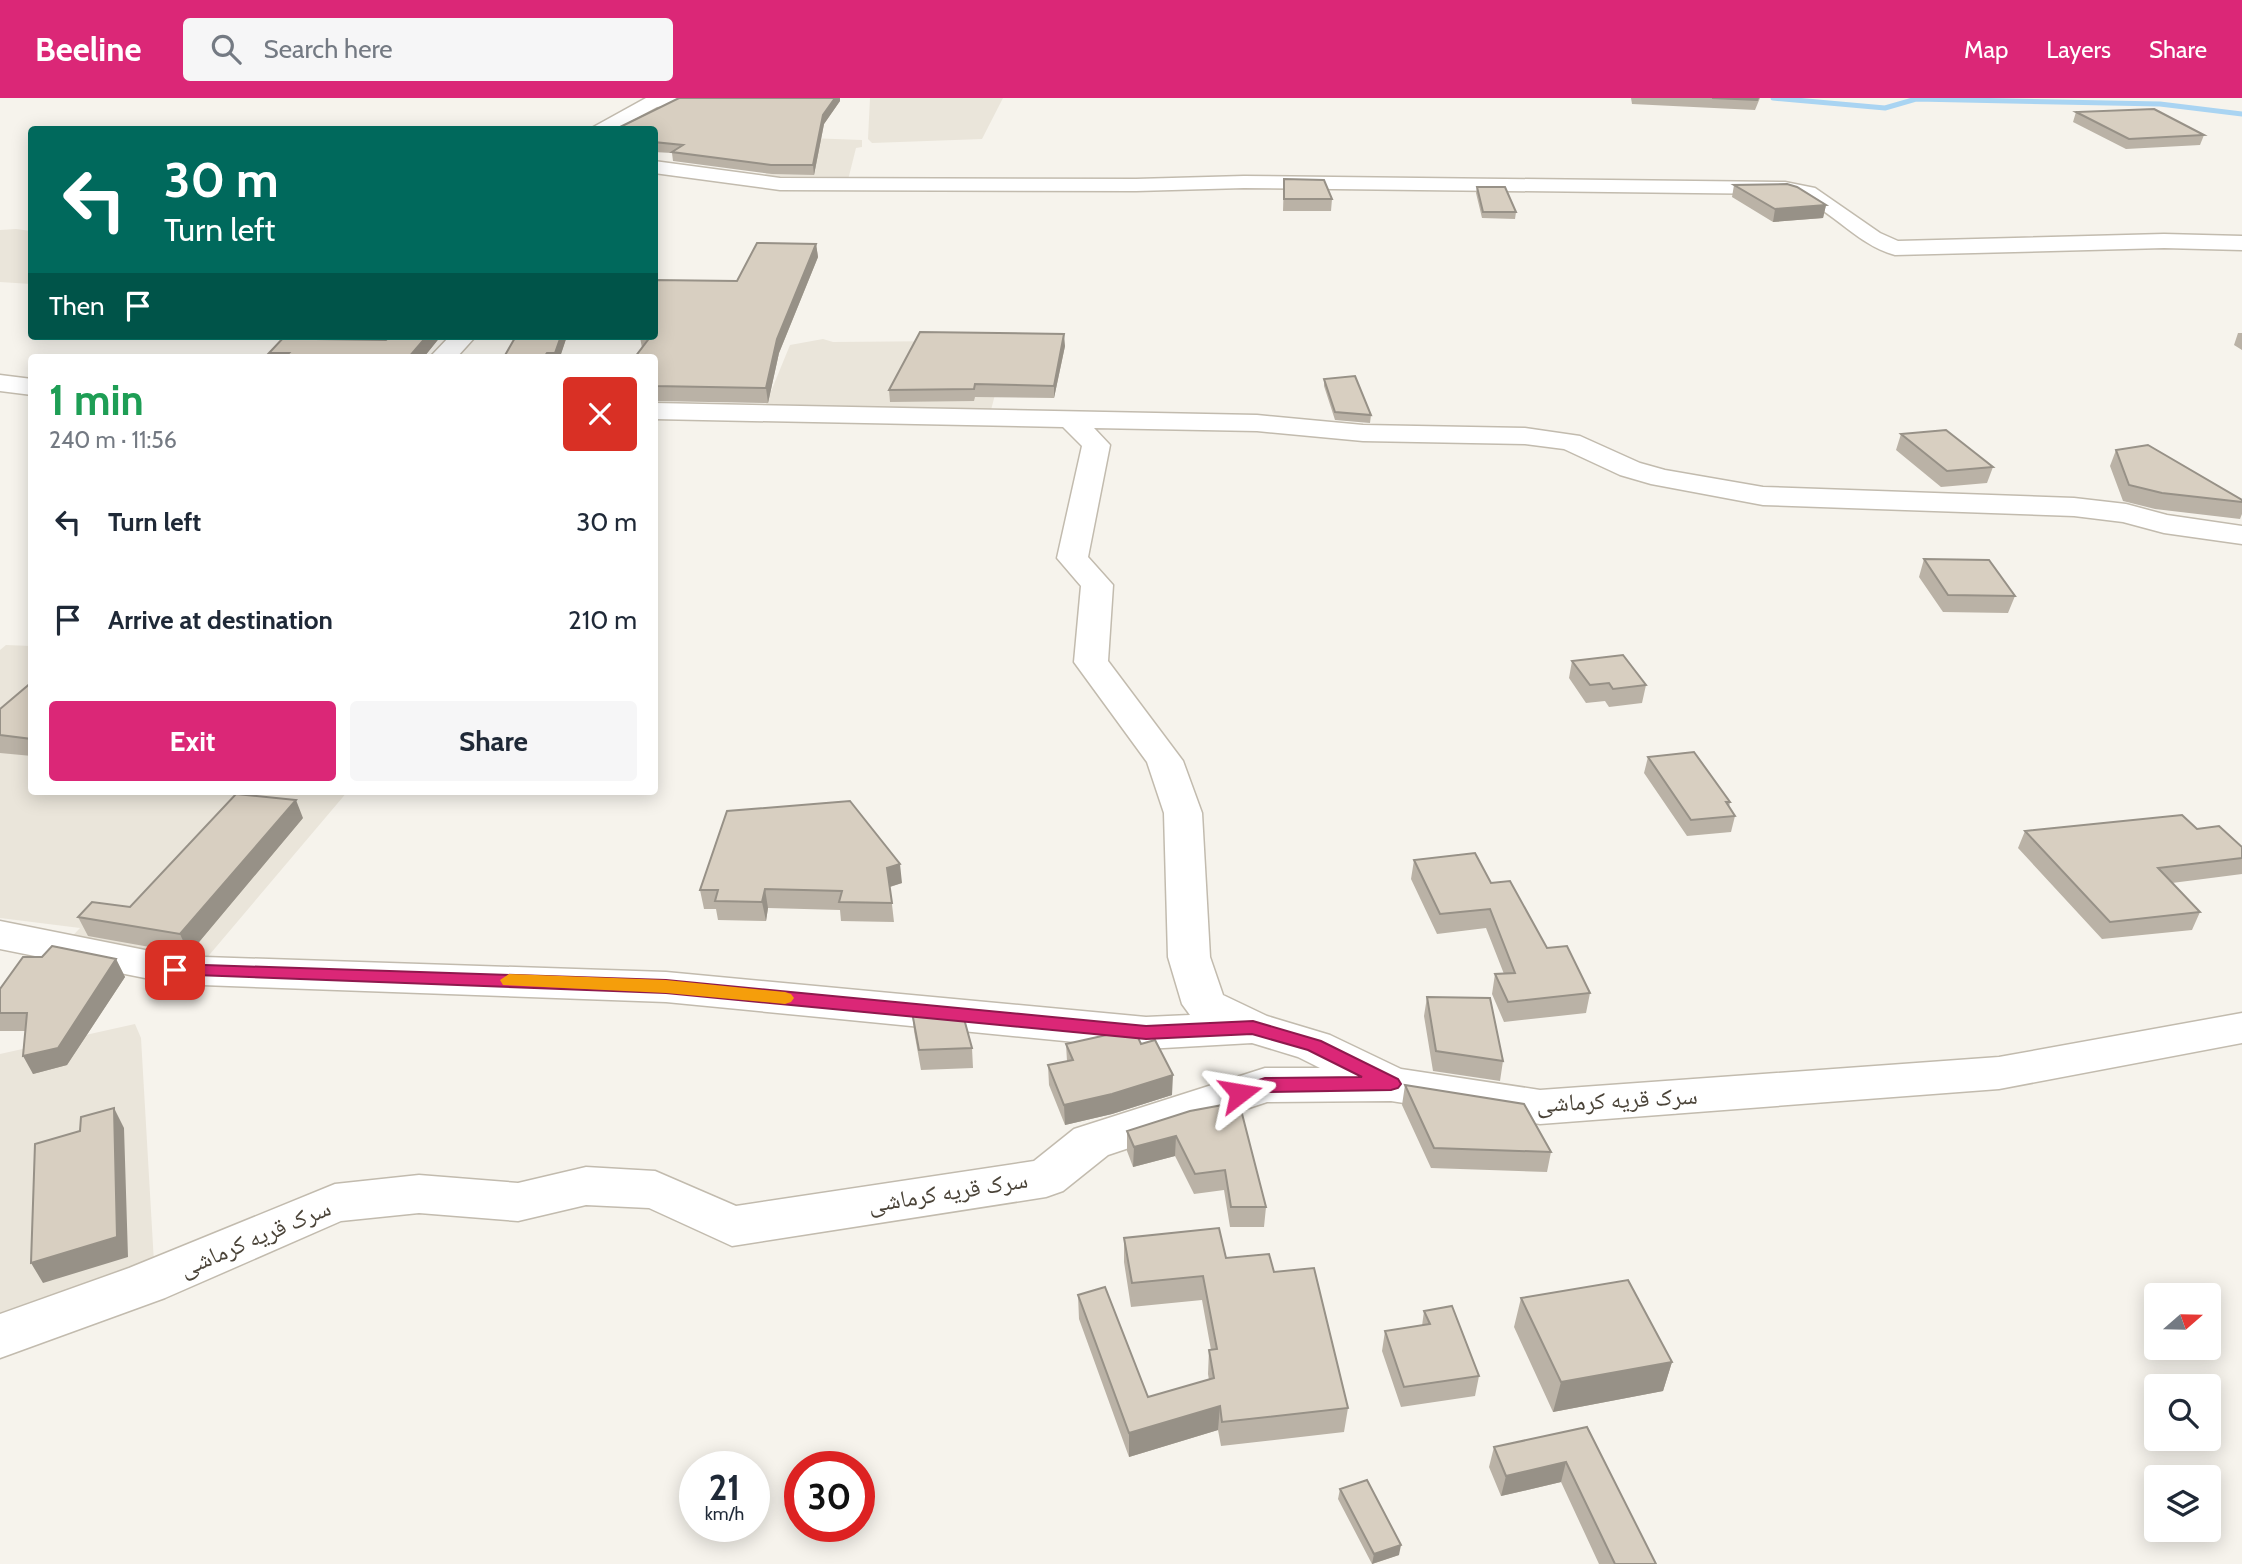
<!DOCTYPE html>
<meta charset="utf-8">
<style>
body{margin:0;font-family:Cabin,"Noto Naskh Arabic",sans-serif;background:#f6f6f7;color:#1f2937;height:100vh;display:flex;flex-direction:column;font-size:26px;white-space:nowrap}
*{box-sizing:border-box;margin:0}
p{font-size:23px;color:#747a83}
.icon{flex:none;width:38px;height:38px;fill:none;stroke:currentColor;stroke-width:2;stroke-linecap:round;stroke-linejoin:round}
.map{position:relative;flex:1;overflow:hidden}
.details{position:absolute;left:28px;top:256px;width:630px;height:441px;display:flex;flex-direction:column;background:#fff;border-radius:7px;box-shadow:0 4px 18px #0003}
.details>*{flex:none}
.top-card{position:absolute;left:28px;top:28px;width:630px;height:214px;border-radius:7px;box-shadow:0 4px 18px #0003;background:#00695c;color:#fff;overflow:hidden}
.needle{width:46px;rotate:70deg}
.fabs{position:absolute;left:2144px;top:1185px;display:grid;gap:14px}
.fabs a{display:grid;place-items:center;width:77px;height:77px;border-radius:7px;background:#fff;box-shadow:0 4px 18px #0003;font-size:35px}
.speed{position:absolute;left:679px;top:1353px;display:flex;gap:14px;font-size:35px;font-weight:700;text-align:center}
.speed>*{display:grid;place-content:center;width:91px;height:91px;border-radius:50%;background:#fff;box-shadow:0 4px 18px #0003;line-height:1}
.speed small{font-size:18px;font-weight:400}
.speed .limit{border:10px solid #d22;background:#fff;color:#111}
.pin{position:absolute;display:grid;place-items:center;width:60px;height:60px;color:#fff;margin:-30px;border-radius:14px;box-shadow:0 4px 10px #0006}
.me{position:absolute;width:77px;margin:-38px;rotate:76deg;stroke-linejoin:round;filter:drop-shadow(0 0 5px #0008)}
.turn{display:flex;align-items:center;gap:24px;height:147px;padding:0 21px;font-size:32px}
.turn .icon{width:91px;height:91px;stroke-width:2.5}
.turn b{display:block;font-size:49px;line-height:60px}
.then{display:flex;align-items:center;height:66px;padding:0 21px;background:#0003;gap:14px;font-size:26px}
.round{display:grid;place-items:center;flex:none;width:74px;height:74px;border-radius:7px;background:#f6f6f7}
.overview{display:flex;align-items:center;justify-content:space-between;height:119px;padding:0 21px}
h1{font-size:42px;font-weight:700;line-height:52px;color:#1e9e55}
.cta{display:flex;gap:14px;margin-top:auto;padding:14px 21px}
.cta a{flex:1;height:80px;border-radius:7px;background:#db2777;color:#fff;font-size:28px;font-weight:700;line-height:80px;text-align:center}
.cta a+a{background:#f6f6f7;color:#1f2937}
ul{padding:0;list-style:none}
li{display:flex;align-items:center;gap:21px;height:98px;padding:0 21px}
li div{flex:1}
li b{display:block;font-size:26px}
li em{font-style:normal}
header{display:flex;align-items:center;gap:42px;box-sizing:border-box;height:98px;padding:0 35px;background:#db2777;color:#fff}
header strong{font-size:33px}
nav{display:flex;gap:38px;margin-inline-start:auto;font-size:24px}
.search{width:490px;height:63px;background:#f6f6f7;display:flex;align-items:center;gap:18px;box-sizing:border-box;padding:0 24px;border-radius:7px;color:#747a83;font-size:26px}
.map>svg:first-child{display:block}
</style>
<header>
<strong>Beeline</strong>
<div class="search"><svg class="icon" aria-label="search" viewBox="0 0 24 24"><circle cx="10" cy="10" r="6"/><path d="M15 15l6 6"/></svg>Search here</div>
<nav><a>Map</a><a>Layers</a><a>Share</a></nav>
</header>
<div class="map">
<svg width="2242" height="1466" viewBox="0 0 2242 1466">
<rect width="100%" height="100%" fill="#f6f3ec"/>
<path fill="#eae5da" d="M870,0H1003L982,41L872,45L868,41Z
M808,40L862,42V49L856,50L848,82L763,80L781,53Z
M16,131L31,133V186L0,184V132Z
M823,241L833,244L951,243L1001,273L990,316L763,313L790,247Z
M6,547L31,548L32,693H348L205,862L65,846L80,830L0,820V552Z
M135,926L141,940L154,1165L0,1231V956Z"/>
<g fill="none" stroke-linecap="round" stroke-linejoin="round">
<path stroke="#a9d4f2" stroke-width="5" d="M1773,0L1885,10L1916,1L2160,6L2242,16"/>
<defs>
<path id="street" d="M646,0H694L685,5L657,9L614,32H588Z
M654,63L780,80L1136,81L1244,78L1785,84L1815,90L1880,135L1898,143L2164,136L2242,138V152L2164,150L1895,157C1853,146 1827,103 1785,96L1244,90L1136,93L780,92L654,75Z
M450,238H476L457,259H430Z
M0,277L32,281V297L0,293Z
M654,305L1257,317L1363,327L1525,330L1580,338L1640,365L1665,372L1763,389L2074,400L2126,406L2167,417L2242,428V446L2164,435L2123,424L2074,418L1763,407L1651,386L1620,377L1564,351L1525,346L1363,343L1257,333L1094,330L1110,347L1088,459L1113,487L1108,563L1183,663L1202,715L1210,859L1223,897L1267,918L1330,937L1401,971L1540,992L1999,959L2242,915V945L1999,991L1540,1026L1391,1003L1267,1004L1108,1057L1063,1093L1046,1099L732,1148L649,1110L586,1107L518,1123L419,1115L341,1123L165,1200L0,1260V1216L129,1170L335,1086L419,1077L518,1085L586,1069L655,1073L736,1108L1034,1063L1074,1031L1265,970H1320L1298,959L1252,945L1146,951L666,904L175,886L0,851V823L175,858L666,874L1146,919L1190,917L1182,906L1168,859L1164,715L1147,664L1074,564L1081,488L1057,460L1082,348L1063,329L654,321Z"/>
</defs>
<use href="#street" stroke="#c2bbae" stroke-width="3"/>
<use href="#street" fill="#fff" fill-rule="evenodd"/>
</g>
<path fill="#bab2a6" d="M679,0H840V3L824,26L814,77L772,76L673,63L672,55L654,54V32Z
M1631,0H1760L1755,12L1632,6Z
M2076,14L2204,37L2200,47L2126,51L2073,24Z
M1284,81L1332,101L1331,113H1283Z
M1734,87L1826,107L1823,120L1773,124L1732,99Z
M1477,89L1516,114L1515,121L1482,120L1476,95Z
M816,146L818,159L779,255L768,305L654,303V259L642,250L640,239L580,240V238H654L737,183Z
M2238,235H2242V252L2234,247Z
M441,238L424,259H270L269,255L331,241L386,242Z
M516,238H567L560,259H504Z
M1065,248L1054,300L975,299L974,303L890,304L889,292Z
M1324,281L1371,317L1370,325L1335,322L1324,288Z
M1901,336L1993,369L1987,385L1941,389L1896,352Z
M2116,352L2242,402V416L2240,421L2155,411L2123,403L2110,368Z
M1924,461L2015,498L2008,515L1943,514L1919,479Z
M1572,563L1646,587L1642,605L1609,609L1605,603L1586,605L1569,580Z
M32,584V658L0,655V611Z
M1648,659L1730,704L1729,709L1735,718L1731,734L1687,738L1644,675Z
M303,720L189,856L88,838L78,819L130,809Z
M2197,731L2242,749V776L2172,785L2200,814L2192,832L2102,841L2018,750L2025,733Z
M1414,762L1491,785L1547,850L1590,895L1586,915L1504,924L1492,896L1495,876H1504L1486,830L1437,836L1411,781Z
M902,785L890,789L894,824L841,823L840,812L768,810L766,823L718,822L716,811H704L700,792Z
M116,861L125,879L67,967L33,976L25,933H0V891Z
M1427,899L1503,963L1500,983L1433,973L1424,918Z
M912,914L972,950L973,970L921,972L914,933Z
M1066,946H1141L1172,997L1112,1016L1065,1027L1049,987L1048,967L1067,963Z
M1405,987L1551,1054L1547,1074L1431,1070L1402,1007Z
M1190,1013L1266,1109L1264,1129H1230L1224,1092L1194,1096L1175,1058L1133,1069L1127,1053V1033Z
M1124,1140L1226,1160L1274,1174L1348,1310L1344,1334L1221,1348L1218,1332L1129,1359L1079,1221L1078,1197L1148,1299L1209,1282L1208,1276L1209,1252H1211L1202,1202L1131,1209L1124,1164Z
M1521,1200L1672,1264L1663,1293L1553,1314L1514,1229Z
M1424,1213L1479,1278L1475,1298L1401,1309L1382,1253L1385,1233L1422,1228Z
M1587,1329L1656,1466H1599L1561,1384L1501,1398L1489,1369L1494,1349Z
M1340,1391L1399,1457L1372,1466L1338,1401Z"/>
<path fill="#979187" d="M835,0H840V3L824,26L814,77L813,67L823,17Z
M1826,107L1823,120L1773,124L1775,111Z
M816,146L818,159L779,255L768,305L766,290L777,241Z
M1064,236L1065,248L1054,300V288Z
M319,238H330L331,241H317Z
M427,238H441L424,259H409Z
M561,238H567L560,259H556L555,255Z
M296,702L303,720L189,856L180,836Z
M900,766L902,785L889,789L887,770Z
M765,791L768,810L766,823L762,804Z
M116,861L125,879L67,967L33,976L23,958Z
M1173,977L1172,997L1112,1016L1065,1027L1064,1007Z
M114,1010L124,1030L128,1159L43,1185L31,1165Z
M1176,1038L1175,1058L1133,1069L1134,1049Z
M1672,1264L1663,1293L1553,1314L1561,1284Z
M1220,1308L1218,1332L1129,1359V1335Z
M1566,1364L1561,1384L1501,1398L1506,1378Z
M1401,1447L1399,1457L1372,1466L1374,1456Z"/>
<path fill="#d8cfc1" stroke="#979187" stroke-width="2" d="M679,0H835L823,17L813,67H771L672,54L683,47L654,44V32H614Z
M1712,0H1758L1757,2Z
M2154,11L2204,37L2129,41L2076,14Z
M1284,81L1324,82L1332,101H1284Z
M1787,86L1797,89L1826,107L1775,111L1734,87Z
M1477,89H1505L1516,114H1483Z
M757,145L816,146L777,241L766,290L654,288V259H635L651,238H654V182L737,183Z
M920,234L1064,236L1054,288L975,286L974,291L889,292Z
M285,238H319L317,241L386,242L390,238H427L409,259H285L289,255H269Z
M516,238H561L555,255H547L544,259H504Z
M1355,278L1371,317L1335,314L1324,281Z
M1946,332L1993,369L1947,373L1901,336Z
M2148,347L2242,402V404L2162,395L2129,387L2116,352Z
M1924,461L1989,462L2015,498L1948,497Z
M1623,557L1646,587L1613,591L1609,585L1590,587L1572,563Z
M32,584V641L0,637V611Z
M1694,654L1730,704H1726L1735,718L1691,722L1648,659Z
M236,696L296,702L180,836L78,819L92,804L130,809Z
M850,703L900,766L887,770L892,805L839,804L842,793L765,791L762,804L715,803L718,792H700L727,713Z
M2182,717L2197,731L2219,728L2242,749V760L2158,770L2200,814L2110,824L2025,733Z
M1475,755L1491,785L1510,783L1547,850L1567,848L1590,895L1508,904L1495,876L1515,875L1490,811L1440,816L1414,762Z
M52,848L116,861L58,950L23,958L27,915H0V891L23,859H42Z
M1427,899L1490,900L1503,963L1436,953Z
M912,914L963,917L972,950L919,952Z
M1129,932L1135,933L1141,946L1155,942L1173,977L1112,996L1064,1007L1048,967L1073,962L1066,946Z
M1405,987L1524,1006L1551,1054L1434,1050Z
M1239,1004L1266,1109H1231L1225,1072L1195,1076L1176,1038L1134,1049L1127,1033L1190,1013Z
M114,1010L117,1139L31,1165L35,1046L80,1033L81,1019Z
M1219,1130L1226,1160L1269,1156L1274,1174L1314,1170L1348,1310L1222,1324L1220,1308L1129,1335L1078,1197L1105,1189L1148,1299L1214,1280L1209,1252L1217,1251L1203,1178L1132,1185L1124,1140Z
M1628,1182L1672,1264L1561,1284L1521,1200Z
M1452,1208L1479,1278L1404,1289L1385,1233L1430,1226L1424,1213Z
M1587,1329L1656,1466H1615L1566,1364L1506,1378L1494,1349Z
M1367,1382L1401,1447L1374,1456L1340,1391Z"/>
<path fill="#db2777" stroke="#8e194d" stroke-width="2" d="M175,866L666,882L1146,928L1253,923L1321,943L1398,981L1401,986L1398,990L1391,992L1266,994L1240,1002L1234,1000L1231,995L1234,990L1265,980L1362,979L1308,952L1252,936L1146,941L666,895L169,876L167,872L169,868Z"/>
<path fill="#f59e0b" d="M509,876L666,882L785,894L791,896L794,900L791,904L785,906L666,895L503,887L500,882Z"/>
<g text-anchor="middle" stroke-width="7" stroke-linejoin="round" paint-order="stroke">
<g font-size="24" fill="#4b4439" stroke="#fff">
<text transform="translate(1617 1002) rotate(-3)" y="8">سرک قریه کرماشی</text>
<text transform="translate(948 1094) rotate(-9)" y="8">سرک قریه کرماشی</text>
<text transform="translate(255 1140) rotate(-23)" y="8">سرک قریه کرماشی</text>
</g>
</g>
</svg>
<div class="fabs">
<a><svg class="needle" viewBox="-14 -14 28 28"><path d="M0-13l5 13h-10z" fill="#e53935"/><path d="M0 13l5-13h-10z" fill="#747a83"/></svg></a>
<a><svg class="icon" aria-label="search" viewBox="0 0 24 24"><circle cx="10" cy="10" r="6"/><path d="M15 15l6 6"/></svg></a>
<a><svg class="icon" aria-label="layers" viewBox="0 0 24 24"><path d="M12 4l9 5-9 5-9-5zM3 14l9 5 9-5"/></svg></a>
</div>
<div class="speed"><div>21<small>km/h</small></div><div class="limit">30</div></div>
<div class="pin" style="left:175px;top:872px;background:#d93025"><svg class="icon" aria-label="arrive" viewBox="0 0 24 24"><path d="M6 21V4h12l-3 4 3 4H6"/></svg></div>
<svg class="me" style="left:1240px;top:995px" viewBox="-20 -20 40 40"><path d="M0-17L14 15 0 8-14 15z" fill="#db2777" stroke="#fff" stroke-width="4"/></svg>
<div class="top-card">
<div class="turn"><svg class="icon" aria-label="left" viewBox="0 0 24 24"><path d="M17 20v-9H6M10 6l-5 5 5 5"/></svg><div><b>30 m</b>Turn left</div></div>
<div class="then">Then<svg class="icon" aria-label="arrive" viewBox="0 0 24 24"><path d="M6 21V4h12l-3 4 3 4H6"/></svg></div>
</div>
<section class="details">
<div class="overview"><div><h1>1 min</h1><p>240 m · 11:56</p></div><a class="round" style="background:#d93025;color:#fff"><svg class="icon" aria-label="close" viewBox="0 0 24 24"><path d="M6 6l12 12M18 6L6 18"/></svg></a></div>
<ul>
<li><svg class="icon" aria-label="left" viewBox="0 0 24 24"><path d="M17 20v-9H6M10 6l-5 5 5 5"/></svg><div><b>Turn left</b></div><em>30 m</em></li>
<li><svg class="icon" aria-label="arrive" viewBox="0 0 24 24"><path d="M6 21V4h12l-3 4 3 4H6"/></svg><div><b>Arrive at destination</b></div><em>210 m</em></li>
</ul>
<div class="cta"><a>Exit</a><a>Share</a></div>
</section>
</div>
